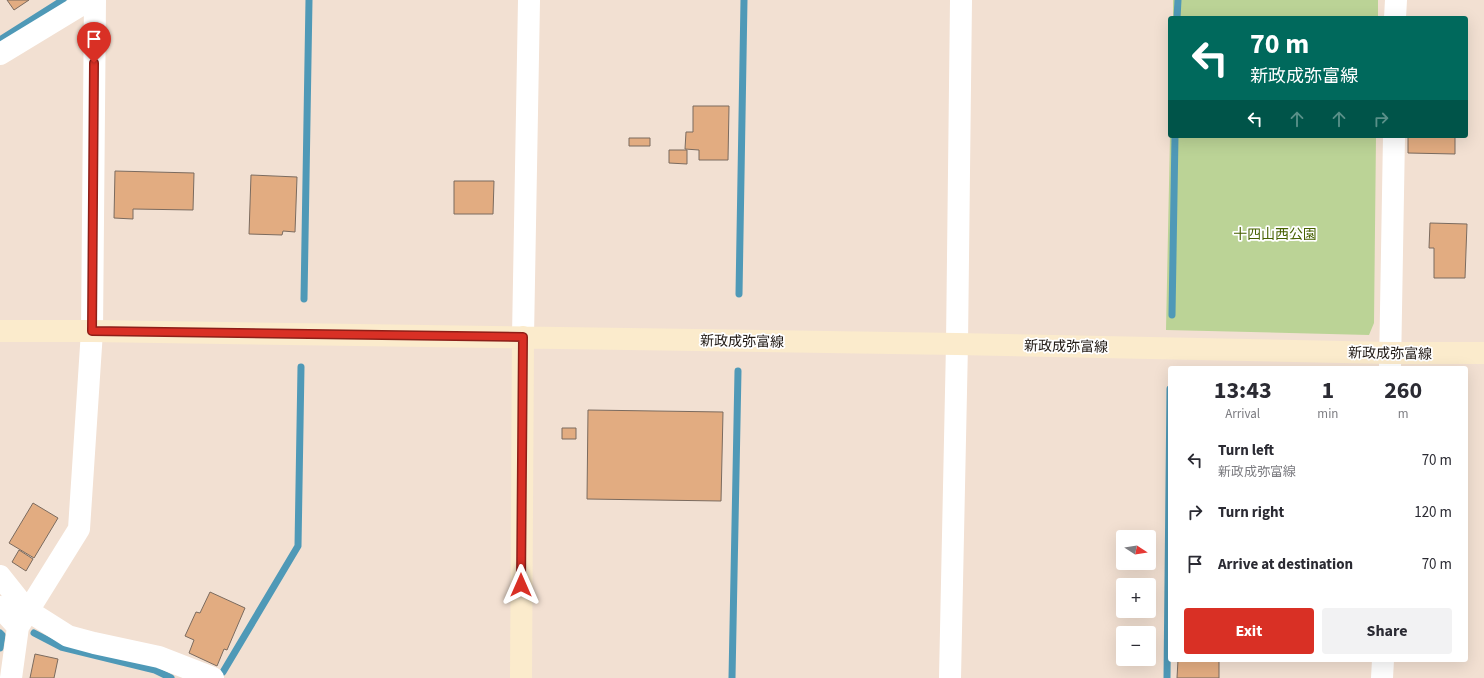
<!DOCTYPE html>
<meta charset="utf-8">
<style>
body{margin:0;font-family:"Source Sans 3","Noto Sans JP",sans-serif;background:#f2f2f3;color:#2b2b33;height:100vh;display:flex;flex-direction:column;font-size:15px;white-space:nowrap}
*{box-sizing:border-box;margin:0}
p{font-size:13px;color:#7c7c81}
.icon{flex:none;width:22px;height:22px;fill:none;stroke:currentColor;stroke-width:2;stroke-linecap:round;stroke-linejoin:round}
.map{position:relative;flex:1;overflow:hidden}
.sheet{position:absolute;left:1168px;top:366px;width:300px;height:296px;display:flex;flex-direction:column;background:#fff;border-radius:4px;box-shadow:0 4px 16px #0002}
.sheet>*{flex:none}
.guide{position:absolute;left:1168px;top:16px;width:300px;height:122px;border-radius:4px;box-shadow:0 4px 16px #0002;background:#00695c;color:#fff;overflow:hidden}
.needle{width:26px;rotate:102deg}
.buttons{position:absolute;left:1116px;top:530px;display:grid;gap:8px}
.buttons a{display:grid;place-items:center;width:40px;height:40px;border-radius:4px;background:#fff;box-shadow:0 4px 16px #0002;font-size:20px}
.pin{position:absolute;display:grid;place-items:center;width:34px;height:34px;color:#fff;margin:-41px -17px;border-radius:50% 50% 50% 0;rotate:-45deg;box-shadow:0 0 4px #0007}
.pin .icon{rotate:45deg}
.me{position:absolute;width:44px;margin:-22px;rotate:0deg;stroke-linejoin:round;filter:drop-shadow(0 0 3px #0008)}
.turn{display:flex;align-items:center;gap:14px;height:84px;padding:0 16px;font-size:18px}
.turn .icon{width:52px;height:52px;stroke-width:2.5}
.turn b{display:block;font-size:28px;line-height:34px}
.lanes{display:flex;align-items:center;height:38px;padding:0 16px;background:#0003;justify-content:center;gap:20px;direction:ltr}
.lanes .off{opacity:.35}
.eta{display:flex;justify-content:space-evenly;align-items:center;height:68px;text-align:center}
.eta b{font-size:24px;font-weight:700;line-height:28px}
.primary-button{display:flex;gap:8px;margin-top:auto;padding:8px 16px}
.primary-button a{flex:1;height:46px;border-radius:4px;background:#d93025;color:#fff;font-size:16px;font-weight:700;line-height:46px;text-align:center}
.primary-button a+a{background:#f2f2f3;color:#2b2b33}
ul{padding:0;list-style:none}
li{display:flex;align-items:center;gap:12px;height:52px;padding:0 16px}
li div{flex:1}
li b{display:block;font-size:15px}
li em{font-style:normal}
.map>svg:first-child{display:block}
</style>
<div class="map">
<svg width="1484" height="678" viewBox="0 0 1484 678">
<rect width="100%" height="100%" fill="#f2e0d2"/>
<path fill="#bbd396" d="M1173,0H1378V18H1173Z
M1170,136H1376L1374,323L1369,335L1166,330Z"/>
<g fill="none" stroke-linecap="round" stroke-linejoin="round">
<path stroke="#4f99b7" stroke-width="7" d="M1177,18L1178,0
M0,40L63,0
M739,294L744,0
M304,299L309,0
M1172,315L1175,136
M0,633L2,635L0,648
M34,633L61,647L155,670L171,678
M223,672L298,546L301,367
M732,678L738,371
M1167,678L1170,389"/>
</g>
<path fill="#e2ac81" stroke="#7b6b5f" d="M7,0H29L14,10Z
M693,106H729L728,160H699V150L685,149L686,132H693Z
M1408,136H1455V154L1408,153Z
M629,138H650V146H629Z
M669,150H687V164L669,163Z
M115,171L194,173L193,210L133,209V219L114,218Z
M251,175L297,177L295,232L283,231L282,235L249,234Z
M454,181H494L493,214H454Z
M1430,223L1467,224L1465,278H1434V248H1429Z
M588,410L723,412L721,501L587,499Z
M562,428H576V439H562Z
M33,503L58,518L34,558L9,543Z
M19,550L33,559L26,571L12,562Z
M210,592L245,608L227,650L224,649L217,666L189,653L194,640L185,636L196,612L200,613Z
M35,654L58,659L54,678H30Z
M1178,660H1219V678H1177Z"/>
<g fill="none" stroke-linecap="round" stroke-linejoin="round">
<path stroke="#fff" stroke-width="22" d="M1395,18L1396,0
M0,54L89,0
M523,337L529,0
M1390,368L1394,136
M0,576L27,610L68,636L94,643L159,657L213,678
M0,607L18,627
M11,678L18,627L79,529L92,331L95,0
M950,678L957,344L961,0
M1382,678L1383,660"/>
<path stroke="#fbebcc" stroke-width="22" d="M0,331H92L957,344L1390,353H1484
M521,678L523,337"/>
</g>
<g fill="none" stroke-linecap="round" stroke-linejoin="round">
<defs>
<path id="route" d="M94,63L92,331L523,337L521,585"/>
</defs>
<use href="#route" stroke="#8d1f18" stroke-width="10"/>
<use href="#route" stroke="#d93025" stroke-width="7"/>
</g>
<g text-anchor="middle" stroke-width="3.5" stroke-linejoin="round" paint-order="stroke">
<g font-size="14" fill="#476100" stroke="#fff">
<text x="1275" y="239">十四山西公園</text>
</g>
<g font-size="14" fill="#201914" stroke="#fff">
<text transform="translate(742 341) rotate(1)" y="5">新政成弥富線</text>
<text transform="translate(1066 346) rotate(1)" y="5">新政成弥富線</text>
<text transform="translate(1390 353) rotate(1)" y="5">新政成弥富線</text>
</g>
</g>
</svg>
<div class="buttons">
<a><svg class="needle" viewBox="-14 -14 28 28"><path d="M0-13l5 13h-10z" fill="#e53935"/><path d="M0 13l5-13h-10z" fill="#7c7c81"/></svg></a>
<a>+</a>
<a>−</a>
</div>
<div class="pin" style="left:94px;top:63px;background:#d93025"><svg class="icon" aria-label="arrive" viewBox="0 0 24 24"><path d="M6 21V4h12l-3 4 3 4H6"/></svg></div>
<svg class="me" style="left:521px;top:585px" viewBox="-20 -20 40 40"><path d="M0-17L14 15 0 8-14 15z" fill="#d93025" stroke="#fff" stroke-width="4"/></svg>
<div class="guide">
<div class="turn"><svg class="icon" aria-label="left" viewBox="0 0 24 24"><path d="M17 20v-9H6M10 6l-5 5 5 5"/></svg><div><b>70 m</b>新政成弥富線</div></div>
<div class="lanes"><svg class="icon" aria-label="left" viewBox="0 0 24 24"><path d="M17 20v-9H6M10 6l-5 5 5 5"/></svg><svg class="icon off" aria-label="ahead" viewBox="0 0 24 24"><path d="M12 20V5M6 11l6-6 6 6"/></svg><svg class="icon off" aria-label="ahead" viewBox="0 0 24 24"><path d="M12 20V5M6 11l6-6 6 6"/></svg><svg class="icon off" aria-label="right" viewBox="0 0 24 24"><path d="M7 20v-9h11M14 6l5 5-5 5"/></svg></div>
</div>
<section class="sheet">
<div class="eta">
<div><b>13:43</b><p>Arrival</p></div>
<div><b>1</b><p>min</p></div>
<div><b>260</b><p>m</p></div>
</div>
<ul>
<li><svg class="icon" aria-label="left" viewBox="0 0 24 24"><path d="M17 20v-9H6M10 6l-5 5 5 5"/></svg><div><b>Turn left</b><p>新政成弥富線</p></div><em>70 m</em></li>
<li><svg class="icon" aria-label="right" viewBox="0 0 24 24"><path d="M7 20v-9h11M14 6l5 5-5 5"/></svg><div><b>Turn right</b></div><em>120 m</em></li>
<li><svg class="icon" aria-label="arrive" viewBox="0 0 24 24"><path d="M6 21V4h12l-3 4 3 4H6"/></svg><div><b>Arrive at destination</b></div><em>70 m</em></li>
</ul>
<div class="primary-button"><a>Exit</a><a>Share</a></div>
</section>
</div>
